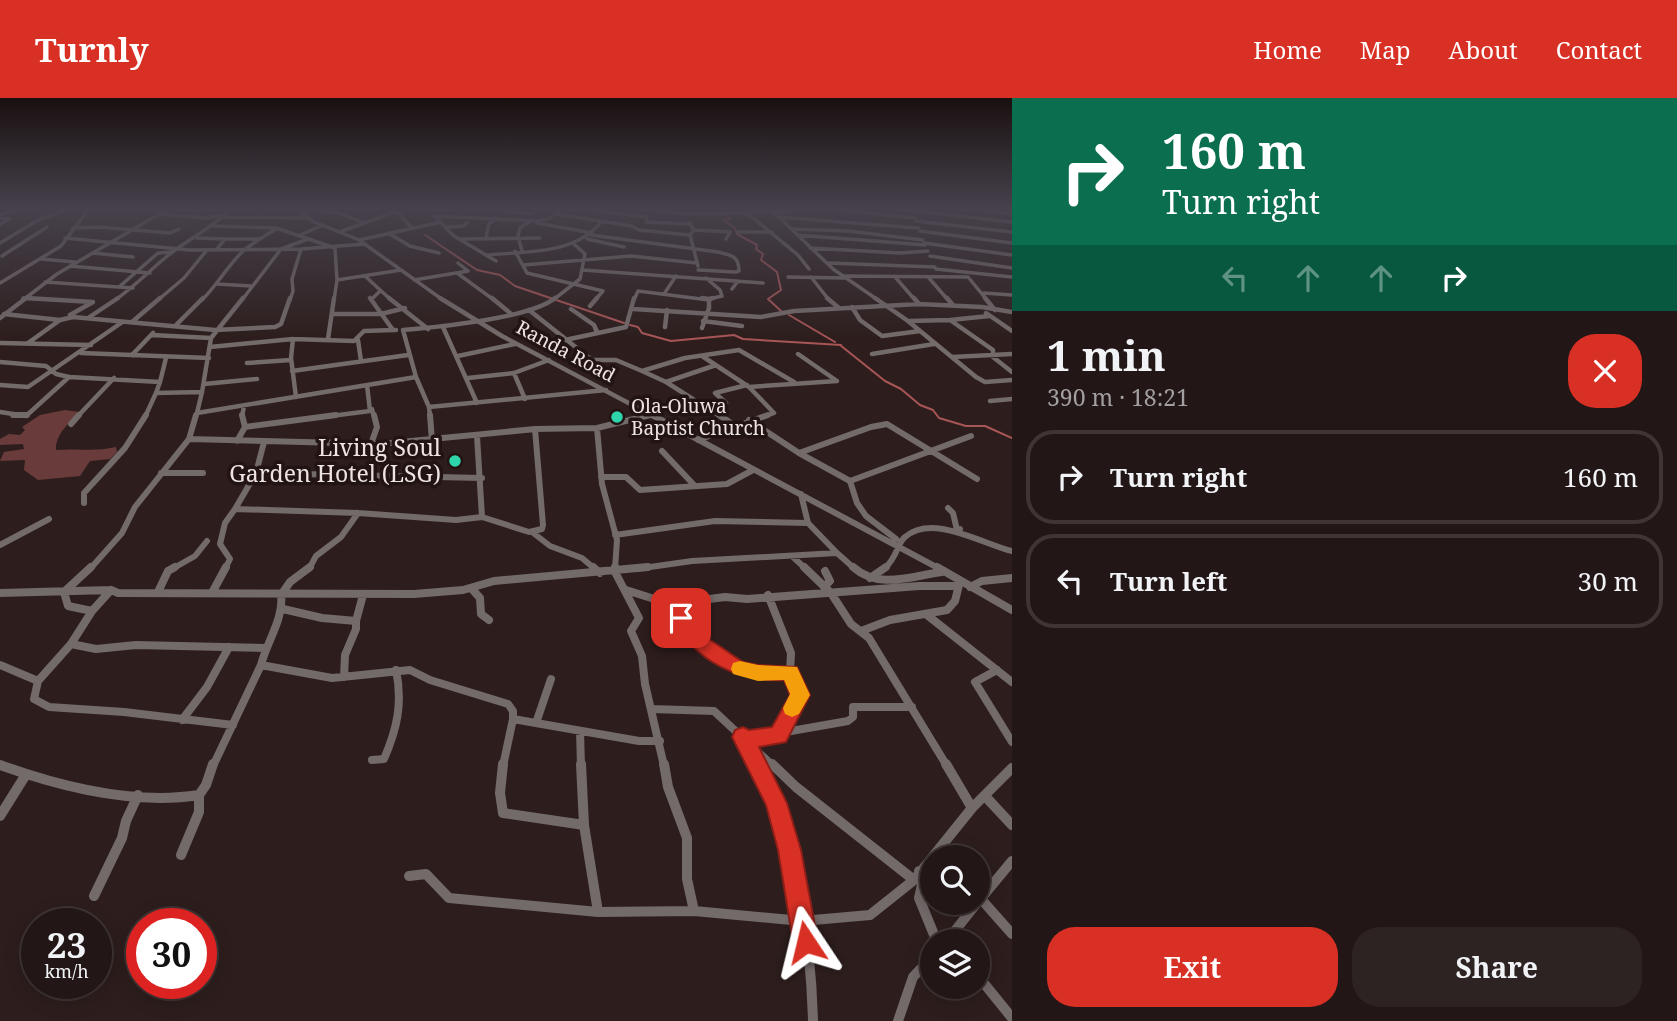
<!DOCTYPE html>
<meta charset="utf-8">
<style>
body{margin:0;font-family:"Noto Serif",serif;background:#2e2323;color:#f1f3f6;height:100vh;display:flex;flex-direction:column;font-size:26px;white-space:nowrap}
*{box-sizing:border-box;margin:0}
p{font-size:23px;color:#a29fa1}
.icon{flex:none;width:38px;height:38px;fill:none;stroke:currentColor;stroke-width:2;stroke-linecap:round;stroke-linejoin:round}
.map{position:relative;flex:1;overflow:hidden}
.details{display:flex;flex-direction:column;background:#221616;width:665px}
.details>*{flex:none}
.top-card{background:#0b6e4f;color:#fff;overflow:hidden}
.controls{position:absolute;left:920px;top:747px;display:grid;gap:14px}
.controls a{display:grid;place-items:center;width:70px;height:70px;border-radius:50%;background:#221616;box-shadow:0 4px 18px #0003,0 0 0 2px #3f3535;font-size:35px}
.speed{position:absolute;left:21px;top:810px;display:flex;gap:14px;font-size:35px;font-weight:700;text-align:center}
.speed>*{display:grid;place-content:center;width:91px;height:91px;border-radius:50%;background:#221616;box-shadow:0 4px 18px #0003,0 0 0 2px #3f3535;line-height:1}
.speed small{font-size:18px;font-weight:400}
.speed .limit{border:10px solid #d22;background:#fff;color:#111}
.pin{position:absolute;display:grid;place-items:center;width:60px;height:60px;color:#fff;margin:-30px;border-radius:14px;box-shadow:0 4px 10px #0006}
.me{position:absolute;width:77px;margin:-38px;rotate:350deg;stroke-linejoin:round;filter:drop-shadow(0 0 5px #0008)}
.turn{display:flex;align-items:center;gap:24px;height:147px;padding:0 35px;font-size:32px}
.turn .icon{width:91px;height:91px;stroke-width:2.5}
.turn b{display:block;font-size:49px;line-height:60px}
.lanes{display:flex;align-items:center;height:66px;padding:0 35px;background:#0003;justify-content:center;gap:35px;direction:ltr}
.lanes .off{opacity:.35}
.round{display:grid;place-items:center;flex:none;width:74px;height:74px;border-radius:28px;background:#2e2323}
.summary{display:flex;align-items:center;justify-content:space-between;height:119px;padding:0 35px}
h1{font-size:42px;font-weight:700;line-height:52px}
.primary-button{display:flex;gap:14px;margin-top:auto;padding:14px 35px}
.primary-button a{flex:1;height:80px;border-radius:28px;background:#d93025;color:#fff;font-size:28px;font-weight:700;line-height:80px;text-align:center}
.primary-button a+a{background:#2e2323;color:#f1f3f6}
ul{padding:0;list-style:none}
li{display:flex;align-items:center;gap:21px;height:94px;margin:0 14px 10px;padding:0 21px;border:4px solid #3f3535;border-radius:28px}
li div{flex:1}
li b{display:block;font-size:26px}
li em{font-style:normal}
header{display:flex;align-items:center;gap:42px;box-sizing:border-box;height:98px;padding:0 35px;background:#d93025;color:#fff}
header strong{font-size:33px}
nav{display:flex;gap:38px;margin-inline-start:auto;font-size:24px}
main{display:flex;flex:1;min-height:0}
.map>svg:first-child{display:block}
</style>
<header>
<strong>Turnly</strong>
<nav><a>Home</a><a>Map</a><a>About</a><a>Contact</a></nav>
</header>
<main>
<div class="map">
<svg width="1012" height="923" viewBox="0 0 1012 923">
<rect width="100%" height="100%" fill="#2d1e1d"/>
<path fill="#6a3b3b" d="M65,312L79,314C69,325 55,337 56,352C78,350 95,354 116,349L117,354L110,361L90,363L80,378L38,382L24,372L25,362L0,363L4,354L24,351L23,346L0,347V341L9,336L20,337L25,332L22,329L40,317Z"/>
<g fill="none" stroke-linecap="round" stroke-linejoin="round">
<path stroke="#a85556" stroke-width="2" d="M721,111L730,121L723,122L735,130L737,136L757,147L756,151L763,156L761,162L777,174L781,192L768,201L781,213
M425,137L477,172L500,177L515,188L624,225
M789,217L835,244
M630,227L638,229L642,235L671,243L734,237L743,241L841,247
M840,247L885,283L901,291L920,307L933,312L939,320L966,328H985L1012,340"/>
<path stroke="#736a6a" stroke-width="3.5" d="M297,111L312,123L359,142L443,202
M309,111L338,115L365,125
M394,111L412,130
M586,111L647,119L646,124L691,126
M648,111L684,116L747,115
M766,111L779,119L833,171L878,202
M832,111L915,120
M897,111L1012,124
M973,111L1012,115
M89,112L257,111
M507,113L531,116L542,111
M745,113L788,114L792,111
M746,114L798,157L809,171
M159,116L206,120L224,117
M556,116L632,128L639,132L690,137
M0,117L16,111
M223,119L307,120
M779,119L918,130
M0,120L10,121L0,126
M916,123L1012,134
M689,124L694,132L690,137L698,168
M537,125L592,135
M214,128L276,130L335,150L337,182L334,202
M446,129L463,128L467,125
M73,130L99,129L170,135L179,131
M791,131L848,133L923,142
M694,132L730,134L726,141
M342,133L395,114
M920,133L1012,145
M738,134H772
M388,135L410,148L439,155
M300,137L323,127
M591,137L718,154C731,157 739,158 739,173L736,174L698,172
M797,137L925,147
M486,139L489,126L496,119
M65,140L190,152L301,151L364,146
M197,140L225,141L217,151
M225,141H260
M460,141L540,140
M587,141L624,149
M359,142L441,124
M0,145L38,122L67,111
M924,145L1012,157
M810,150L900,155L928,153
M515,153L527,175L603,193L595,202
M522,153L518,138L520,130L529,124
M93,155L133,159
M488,157C528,153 575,157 602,123
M2,158L47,129
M930,158L1012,170
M41,161L75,164
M496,163L454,138L434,118L538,123L550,120L561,111
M828,165L935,169
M523,167L631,158L697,165
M70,168L150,175
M936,171L1012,179
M583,172L763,185
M457,175L494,202
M365,178L391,202
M844,178L968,179L987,202
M788,179L846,180
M811,179L829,202
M706,180L720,192L722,198L709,201
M896,180L915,202
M929,180L948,202
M337,182L401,172
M414,182L468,173L458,165
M45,184L133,190
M0,185L61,148L89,111
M217,186L251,188
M119,189L158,155L172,154
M732,191L738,183
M984,195L1012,197
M664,196L676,178
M23,200L57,202
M23,202L57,176L166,112
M115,202C134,189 148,174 165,160C186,142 211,131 231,111
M158,202L184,180L207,152
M202,202C217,187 227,169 242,154C252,145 265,138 276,131
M242,202L281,151L308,141
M290,202L293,193L292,181L301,151
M371,202L379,194
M553,202L580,181L585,156L573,145
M634,202L638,193L709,202"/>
<path stroke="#736a6a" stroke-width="4.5" d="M26,200L93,204L70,217
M370,200L393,232H396
M389,200L428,231
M440,200L502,238L655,319
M492,200L510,215
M702,200L709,201V210L702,230
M827,200L839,210
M875,200L908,223L976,279L985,284L1012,282
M914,200L919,206
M947,200L953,207
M985,200L995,212
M709,201L713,200
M590,208L597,200
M852,209L860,222L882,238L920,233
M571,211L594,227L597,234
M633,211L761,219L794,213L919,206L982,209L1012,214
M529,212L592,262H616L642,273
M986,215L1012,233
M4,216L60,222L73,219L215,232L275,229L281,226L290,200
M334,216H381L405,210
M989,218L950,222L993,252V259L1012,274
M0,220L26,200
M88,220L118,200
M703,223L742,228
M908,223L950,222
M132,224L160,200
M175,228L203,200
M443,229L477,305
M665,229L667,212
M152,237L211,240
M293,241L291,260L296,299
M328,241L334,200
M358,242L361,263
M565,242L626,229L634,200
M0,245L91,247
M28,245L60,222
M210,249L293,241L354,243L364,233L393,232
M81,255L209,260
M872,256L934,246
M132,257L153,235
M458,258L515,246
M702,258L749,289L774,315L763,319
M952,259L1012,256
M0,264L46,268L56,276L69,279L160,284L156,295L202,294L197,315L416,279L403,232C437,229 531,220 555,200
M247,265L291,262
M292,273L408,257
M514,275L525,301
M416,279L429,309L430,319
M468,280L514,275L549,262
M160,284L166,260
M666,284L716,267
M204,286L257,281
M0,287L28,289L121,225
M749,289L837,283L798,256
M202,294L211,240L243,200
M990,303L1012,301
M429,309L606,292
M372,311L374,319
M0,314L26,318L69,279
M714,314L726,305L715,295L747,287
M77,319L114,280
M145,319L156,295
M196,319L197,315
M242,319L244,308
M323,319L370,313L367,287
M642,319L651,317
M721,319L666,284L642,273L685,260L739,252L794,284"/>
<path stroke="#736a6a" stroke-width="6" d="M13,317H27
M242,317L245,329
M430,317L432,343
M652,317L940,471
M719,317L734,327
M749,322L799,355L850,383L971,338
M71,326L79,317
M597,330L602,386L617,442L615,471
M477,338L482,419
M189,341L380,346L535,331L597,330L650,317
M698,342L768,317
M237,343L245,329L336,317
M264,344L256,375L235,411L358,415L456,422L482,419L529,434L542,431L543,427L535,331
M371,346L377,329L374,317
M662,353L694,387
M799,355L871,329L887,326L977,381
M161,375H203
M256,375L482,380
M601,379H626L640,392L727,386L753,372
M850,383L857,405L866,418L896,441
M801,396L808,425L837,455
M84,405V395L125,350L146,317
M948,410L953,415L957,432L960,431
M532,434L550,448L582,460L595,471
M615,437L715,423L808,425
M0,447L49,421
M793,459L806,471
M90,471L122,435L135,409L189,341L196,317
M172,471L195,458L207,443
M225,471L230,461L220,446L225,425L235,411
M309,471L316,458L341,439L358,415
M636,471L692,463L837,455L855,471
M884,471C898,459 897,445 905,439C933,415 982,446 1012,453"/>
<path stroke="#736a6a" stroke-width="8" d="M593,469L600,475
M615,469V474L639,520L631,533L642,558L645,586L664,668
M804,469L831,495L851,526L869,540L947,668
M853,469C879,492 911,478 942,474
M937,469L1012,512
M870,480L886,469
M824,489L830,483L825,473
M970,489L982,483L1012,480
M472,491L480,500L481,516L489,522
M626,492L670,506L725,499L747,501L919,488H957
M213,493L226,469
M158,494L168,473L175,469
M0,495L111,492L118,495L414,496L463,492L494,483L648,469
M768,497L791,555L790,574L800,597L778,637
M670,506C707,553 725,579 790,574
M283,511L322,520L356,523V531L345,557L344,579
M92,513L111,492
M927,517L1012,584
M356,523L363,497
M861,533L890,522L947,512L955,503L959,487
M71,546L96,551L136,547L265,550
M0,567L38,583L34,601L49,609L124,614L233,627
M261,567L332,580L410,572L430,582L508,606L513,613V621L503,668
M997,572L975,584L1012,644
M38,583L71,546L92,513L68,508L64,494L91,469
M652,611L714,613L773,668
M513,621L639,643H660
M182,622L207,589L229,549
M536,625L551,581
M580,633L581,668
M746,641L848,623L853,619V609H912
M746,645L758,668
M372,662L384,661C397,631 403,605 396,572
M0,667L3,668
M213,668L261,567C267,543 284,521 281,497L290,484L310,469"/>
<path stroke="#736a6a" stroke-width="10" d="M503,666L500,695L503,715L584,727
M581,666L584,727L598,814
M664,666L668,689L687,740V781L694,813
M757,666C795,739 811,841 813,923
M772,666L796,689L914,782
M946,666L972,710
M0,667C61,689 135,707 199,697L206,687L213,666
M985,698L1012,727
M0,718L25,678
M181,757L199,714V697
M919,773L923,782L919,800L937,844
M409,778L426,776L449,800L598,814L694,813L802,823L870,817L914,782L972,710L1012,670
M94,798L122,740L126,723L138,697
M981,801L1012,836
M978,804L1012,763
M946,844L977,805
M978,878L1012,920
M898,923L913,879L933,858"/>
</g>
<linearGradient id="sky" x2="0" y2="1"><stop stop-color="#191010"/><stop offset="0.46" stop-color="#46414c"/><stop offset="1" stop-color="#46414c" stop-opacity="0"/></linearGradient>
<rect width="1012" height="240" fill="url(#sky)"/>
<path fill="#d93025" stroke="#8d1f18" stroke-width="2" d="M681,513L687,515L706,539L743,564L758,567L797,569L810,597L786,644L759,649L787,705L801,752L818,844L815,853L806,857L797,853L793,844L778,752L766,707L732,639L735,632L743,629L749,632L772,629L790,597L784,582C737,584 695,563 672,520L675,515Z"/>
<path fill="#f59e0b" d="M740,563L758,567L797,569L810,597L799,616L792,619L785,616L783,610L790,596L784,582L758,583L733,576L731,571L733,565Z"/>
<g fill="#2ed4aa" stroke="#231414" stroke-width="2.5">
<circle cx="617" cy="319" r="7"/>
<circle cx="455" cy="363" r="7"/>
</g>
<g text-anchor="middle" stroke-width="7" stroke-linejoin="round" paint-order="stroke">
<g font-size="19" fill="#eee3e3" stroke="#231414">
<text transform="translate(566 253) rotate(28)" y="7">Randa Road</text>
</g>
<g font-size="19" fill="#eee3e3" stroke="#231414" text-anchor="start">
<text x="631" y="315">Ola-Oluwa<tspan x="631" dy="22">Baptist Church</tspan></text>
</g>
<g font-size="23" fill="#eee3e3" stroke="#231414" text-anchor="end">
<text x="441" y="358">Living Soul<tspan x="441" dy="26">Garden Hotel (LSG)</tspan></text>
</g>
</g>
</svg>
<div class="controls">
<a><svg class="icon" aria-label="search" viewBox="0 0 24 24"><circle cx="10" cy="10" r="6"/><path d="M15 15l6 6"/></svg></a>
<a><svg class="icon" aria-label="layers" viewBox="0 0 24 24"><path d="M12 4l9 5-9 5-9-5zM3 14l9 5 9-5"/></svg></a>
</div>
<div class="speed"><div>23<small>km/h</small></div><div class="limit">30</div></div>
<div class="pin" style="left:681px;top:520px;background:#d93025"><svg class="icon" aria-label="arrive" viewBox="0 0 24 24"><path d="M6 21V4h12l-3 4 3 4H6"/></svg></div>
<svg class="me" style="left:806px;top:844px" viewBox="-20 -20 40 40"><path d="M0-17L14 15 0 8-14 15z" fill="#d93025" stroke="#fff" stroke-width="4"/></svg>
</div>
<section class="details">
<div class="top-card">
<div class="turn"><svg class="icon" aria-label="right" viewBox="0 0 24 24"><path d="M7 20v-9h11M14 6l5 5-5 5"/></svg><div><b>160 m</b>Turn right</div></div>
<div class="lanes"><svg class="icon off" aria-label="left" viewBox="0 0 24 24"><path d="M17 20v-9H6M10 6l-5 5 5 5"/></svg><svg class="icon off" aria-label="ahead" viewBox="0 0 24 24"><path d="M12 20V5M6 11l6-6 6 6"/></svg><svg class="icon off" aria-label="ahead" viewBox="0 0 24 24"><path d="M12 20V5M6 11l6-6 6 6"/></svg><svg class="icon" aria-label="right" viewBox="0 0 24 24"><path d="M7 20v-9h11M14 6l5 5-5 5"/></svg></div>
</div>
<div class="summary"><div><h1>1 min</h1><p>390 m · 18:21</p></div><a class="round" style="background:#d93025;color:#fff"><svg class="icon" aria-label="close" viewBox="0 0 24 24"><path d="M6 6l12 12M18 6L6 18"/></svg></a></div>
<ul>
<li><svg class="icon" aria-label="right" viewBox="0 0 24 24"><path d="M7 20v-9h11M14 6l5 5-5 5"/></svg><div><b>Turn right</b></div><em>160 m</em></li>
<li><svg class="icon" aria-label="left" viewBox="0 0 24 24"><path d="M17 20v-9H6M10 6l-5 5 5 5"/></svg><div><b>Turn left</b></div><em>30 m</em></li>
</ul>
<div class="primary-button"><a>Exit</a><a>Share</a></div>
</section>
</main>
